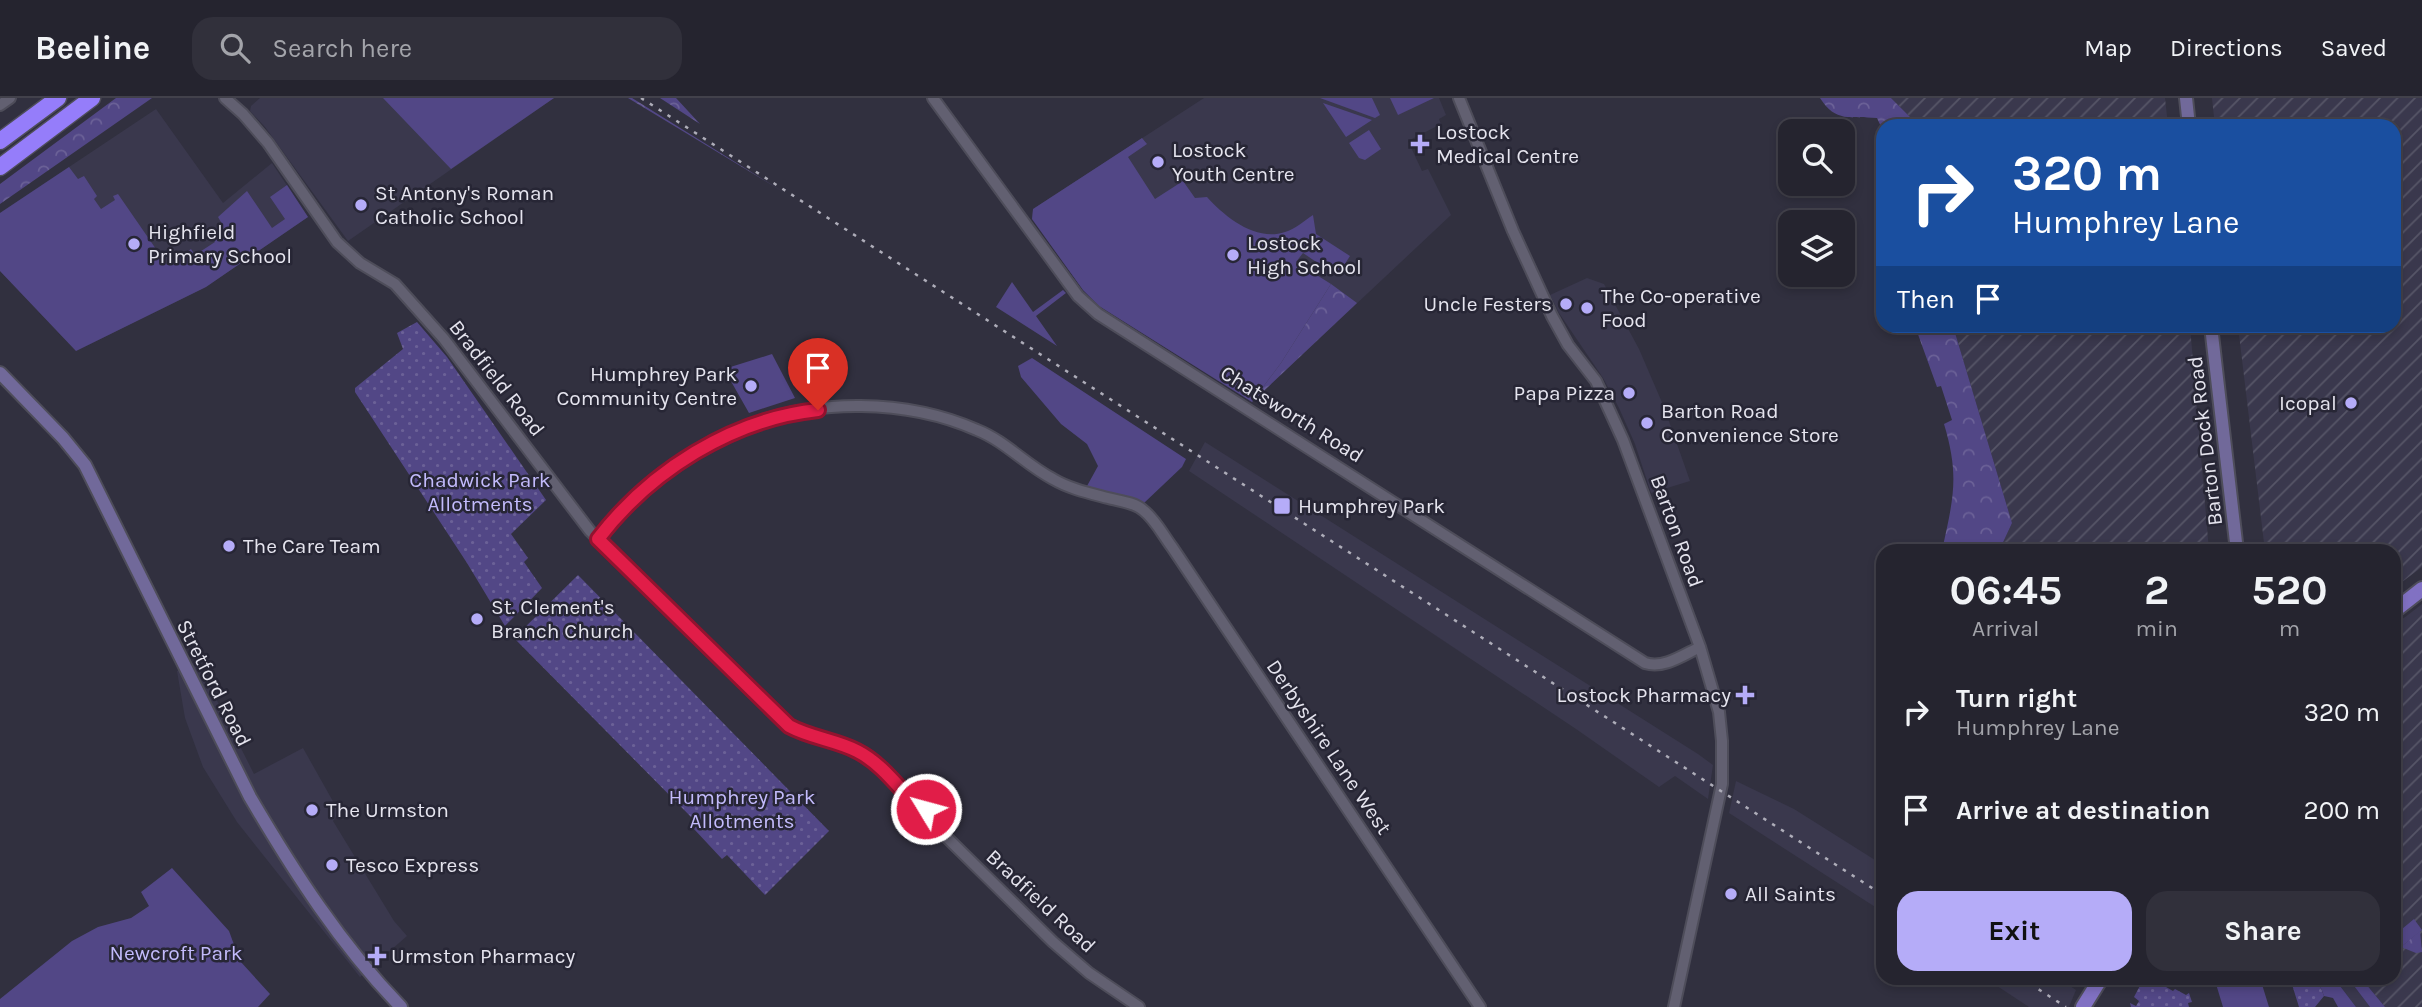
<!DOCTYPE html>
<style>
body{margin:0;font-family:Karla,sans-serif;background:#31303b;color:#f1f3f6;height:100vh;display:flex;flex-direction:column;font-size:26px;white-space:nowrap}
*{box-sizing:border-box;margin:0}
p{font-size:23px;color:#a3a4aa}
.icon{flex:none;width:38px;height:38px;fill:none;stroke:currentColor;stroke-width:2;stroke-linecap:round;stroke-linejoin:round}
.map{position:relative;flex:1;overflow:hidden}
.panel{position:absolute;left:1876px;top:446px;width:525px;height:441px;display:flex;flex-direction:column;background:#25242f;border-radius:21px;box-shadow:0 4px 10px #0003,0 0 0 2px #42414b}
.panel>*{flex:none}
.banner{position:absolute;left:1876px;top:21px;width:525px;height:214px;border-radius:21px;box-shadow:0 4px 10px #0003,0 0 0 2px #42414b;background:#1a4fa0;color:#fff;overflow:hidden}
.buttons{position:absolute;left:1778px;top:21px;display:grid;gap:14px}
.buttons a{display:grid;place-items:center;width:77px;height:77px;border-radius:14px;background:#25242f;box-shadow:0 4px 10px #0003,0 0 0 2px #42414b;font-size:35px}
.pin{position:absolute;display:grid;place-items:center;width:60px;height:60px;color:#fff;margin:-72px -30px;border-radius:50% 50% 50% 0;rotate:-45deg;box-shadow:0 0 7px #0007}
.pin .icon{rotate:45deg}
.me{position:absolute;width:77px;margin:-38px;rotate:307deg;stroke-linejoin:round;filter:drop-shadow(0 0 5px #0008)}
.turn{display:flex;align-items:center;gap:24px;height:147px;padding:0 21px;font-size:32px}
.turn .icon{width:91px;height:91px;stroke-width:2.5}
.turn b{display:block;font-size:49px;line-height:60px}
.then{display:flex;align-items:center;height:66px;padding:0 21px;background:#0003;gap:14px;font-size:26px}
.eta{display:flex;justify-content:space-evenly;align-items:center;height:119px;text-align:center}
.eta b{font-size:42px;font-weight:700;line-height:49px}
.action{display:flex;gap:14px;margin-top:auto;padding:14px 21px}
.action a{flex:1;height:80px;border-radius:21px;background:#b5acf8;color:#111;font-size:28px;font-weight:700;line-height:80px;text-align:center}
.action a+a{background:#31303b;color:#f1f3f6}
ul{padding:0;list-style:none}
li{display:flex;align-items:center;gap:21px;height:98px;padding:0 21px}
li div{flex:1}
li b{display:block;font-size:26px}
li em{font-style:normal}
header{display:flex;align-items:center;gap:42px;box-sizing:border-box;height:98px;padding:0 35px;background:#25242f;border-bottom:2px solid #42414b}
header strong{font-size:33px}
nav{display:flex;gap:38px;margin-inline-start:auto;font-size:24px}
.search{width:490px;height:63px;background:#31303b;display:flex;align-items:center;gap:18px;box-sizing:border-box;padding:0 24px;border-radius:21px;color:#a3a4aa;font-size:26px}
.map>svg:first-child{display:block}
</style>
<header>
<strong>Beeline</strong>
<div class="search"><svg class="icon" aria-label="search" viewBox="0 0 24 24"><circle cx="10" cy="10" r="6"/><path d="M15 15l6 6"/></svg>Search here</div>
<nav><a>Map</a><a>Directions</a><a>Saved</a></nav>
</header>
<div class="map">
<svg width="2422" height="909" viewBox="0 0 2422 909">
<defs>
<pattern id="industrial-furrows" width="10" height="10" patternUnits="userSpaceOnUse" patternTransform="scale(1.75)"><rect width="10" height="10" fill="#3a384d"/><path d="M-1 1l2-2M0 10L10 0M9 11l2-2" fill="none" stroke="#565567"/></pattern>
<pattern id="forest-crowns" width="20" height="18" patternUnits="userSpaceOnUse" patternTransform="scale(1.75)"><rect width="20" height="18" fill="#524786"/><path d="M2 6a3 3 0 1 1 6 0M12 15a3 3 0 1 1 6 0" fill="none" stroke="#6b6197"/></pattern>
<pattern id="garden-dots" width="8" height="8" patternUnits="userSpaceOnUse" patternTransform="scale(1.75)"><rect width="8" height="8" fill="#524786"/><path d="M2 2h.1M6 6h.1" fill="none" stroke="#6b6197" stroke-width="1.8" stroke-linecap="round"/></pattern>
</defs>
<rect width="100%" height="100%" fill="#31303f"/>
<path fill="#3a384d" d="M260,0H554L348,143L265,29L250,13L251,8Z
M1204,0H1439L1446,17L1439,21L1441,26L1408,43L1422,73L1428,71L1451,117L1252,304L1099,208L1083,192L1032,121L1033,111Z
M156,11L223,105L272,65L308,119L206,189L76,253L0,173V115Z
M1587,180L1604,186L1639,251L1664,309L1690,383L1651,395L1635,346L1619,310L1603,280L1559,215L1550,197Z
M1205,344L1698,656L1713,667L1708,701L1675,678L1659,689L1576,631L1189,373Z
M197,563L254,676L303,650L339,714L333,723L394,823L407,838L360,879L237,724L203,669L185,620L177,573Z
M1736,683L1794,711L1883,767V814L1729,715Z
M1985,880H2058L2076,892L2069,909H2029Z
M2334,880H2348L2370,909H2356Z"/>
<path fill="url(#industrial-furrows)" d="M1891,0H2165L2168,28H1919Z
M2212,0H2422V469L2394,490V453H2265L2238,228H2394V28H2215Z
M1953,228H2190L2209,453H1999L2012,425Z
M2422,506V909H2385L2361,880H2394V528Z"/>
<path fill="#524786" d="M383,0H554L451,71Z
M1320,0H1372L1380,17L1375,20Z
M1390,0H1434L1398,17Z
M1323,5L1372,22L1346,39Z
M1369,32L1381,51L1365,62L1359,60L1349,45Z
M1142,40L1147,46L1128,59L1155,101L1183,83L1195,100L1207,99C1225,119 1256,144 1285,134C1295,131 1304,123 1313,117L1316,136L1350,158L1337,178L1303,155L1296,164L1331,186L1281,265L1252,304L1099,208L1083,192L1032,121L1033,111Z
M69,69L78,81L84,78L97,98L94,101L101,111L115,102L113,98L118,96L167,167L191,151L195,157L215,144L209,135L222,126L218,119L247,93L272,130L285,121L270,99L287,87L308,119L206,189L76,253L0,173V115Z
M1012,184L1033,214L1063,192L1066,195L1036,218L1057,248L996,209Z
M772,256L795,300L749,315L724,271Z
M1032,260L1186,361L1182,369L1144,405L1087,388L1098,368L1087,346L1061,326L1021,279L1018,268Z
M172,770L229,833L240,863L270,896L258,909H0V901L72,843L98,829L131,820L149,808L141,794Z
M2394,821L2402,831L2414,821L2422,832L2401,849L2394,842Z
M2221,880H2260L2269,909H2223L2216,886Z
M2317,880H2334L2356,909H2338L2333,900L2324,898Z
M2348,880H2361L2385,909H2370Z"/>
<path fill="url(#forest-crowns)" d="M116,0H152L0,106V86Z
M628,0H632L785,95Z
M660,0H676L700,26Z
M1820,0H1891L1919,28H1883V33L1877,20C1850,18 1836,25 1820,0Z
M1331,186L1357,205L1252,304L1281,265Z
M1915,228H1953L2012,425L1999,453H1942C1953,401 1960,379 1944,326L1952,322L1941,288L1937,289Z
M2420,833L2422,854L2416,855L2401,849Z"/>
<path fill="url(#garden-dots)" d="M417,224L447,259L546,402L511,436L528,460L524,464L542,490L505,528L467,465L355,294V290L403,251L397,235Z
M578,477L829,733L765,797L727,757L722,761L694,731L698,726L514,540Z
M2144,880H2165L2164,883L2168,886L2166,889L2173,893L2175,891L2186,897L2189,895L2192,904L2188,905L2189,909H2131L2130,905L2136,908L2139,903L2134,899Z
M2290,880H2317L2324,898L2315,909H2299Z"/>
<g fill="none" stroke-linecap="round" stroke-linejoin="round">
<defs>
<path id="tertiary" d="M225,0L243,16L268,45L337,144L360,165L395,186L444,241L590,433L789,628C811,640 835,643 857,653C879,663 895,685 911,702
M933,0L1078,198L1098,216L1645,565C1664,571 1683,557 1700,549
M1459,0L1513,133L1552,218L1568,247L1596,283L1623,342L1700,549L1719,614L1722,643V686L1674,909
M0,7L10,0
M598,441C633,395 690,352 744,329C815,300 907,301 977,332C1005,343 1026,367 1053,381C1070,391 1089,395 1108,400C1119,403 1134,404 1143,412C1155,421 1163,437 1172,449L1480,909
M909 708a9 9 0 1 1 18 0a9 9 0 1 1-18 0Z
M923,716L1053,844L1089,875L1139,909"/>
<path id="secondary" d="M2186,0L2189,28
M2211,228L2237,453
M0,275L63,340L85,367L250,699C294,774 340,846 401,909"/>
<path id="primary" d="M2394,513L2422,491
M2083,909L2101,880"/>
<path id="motorway" d="M0,43L58,0
M0,69L92,0"/>
</defs>
<use href="#tertiary" stroke="#4e4d5a" stroke-width="14"/>
<use href="#secondary" stroke="#4e4d5a" stroke-width="16"/>
<use href="#primary" stroke="#4e4d5a" stroke-width="18"/>
<use href="#motorway" stroke="#4e4d5a" stroke-width="19"/>
<use href="#tertiary" stroke="#626071" stroke-width="10"/>
<use href="#secondary" stroke="#71699a" stroke-width="12"/>
<use href="#primary" stroke="#8171c3" stroke-width="14"/>
<use href="#motorway" stroke="#957dfa" stroke-width="16"/>
<path stroke="#aeadb9" stroke-width="2.5" stroke-dasharray="3.5 7" stroke-linecap="butt" d="M641,0L1883,797
M2021,880L2066,909"/>
</g>
<g fill="none" stroke-linecap="round" stroke-linejoin="round">
<defs>
<path id="route" d="M818,312C732,321 650,373 598,441L789,628C811,640 836,642 857,653C879,664 895,685 911,702L919,699L924,702L926,711"/>
</defs>
<use href="#route" stroke="#92132f" stroke-width="18"/>
<use href="#route" stroke="#e11d48" stroke-width="12"/>
</g>
<g fill="#b5acf8" stroke="#272635" stroke-width="2.5">
<path d="M1416.5 35.5h7v7h7v7h-7v7h-7v-7h-7v-7h7z"/>
<circle cx="1158" cy="64" r="7"/>
<circle cx="361" cy="107" r="7"/>
<circle cx="134" cy="146" r="7"/>
<circle cx="1233" cy="157" r="7"/>
<circle cx="1566" cy="206" r="7"/>
<circle cx="1587" cy="210" r="7"/>
<circle cx="751" cy="288" r="7"/>
<circle cx="1629" cy="295" r="7"/>
<circle cx="2351" cy="305" r="7"/>
<circle cx="1647" cy="325" r="7"/>
<rect x="1273" y="399" width="18" height="18" rx="3.5"/>
<circle cx="229" cy="448" r="7"/>
<circle cx="477" cy="521" r="7"/>
<path d="M1741.5 586.5h7v7h7v7h-7v7h-7v-7h-7v-7h7z"/>
<circle cx="312" cy="712" r="7"/>
<circle cx="332" cy="767" r="7"/>
<circle cx="1731" cy="796" r="7"/>
<path d="M373.5 847.5h7v7h7v7h-7v7h-7v-7h-7v-7h7z"/>
</g>
<g text-anchor="middle" stroke-width="5" stroke-linejoin="round" paint-order="stroke">
<g font-size="21" fill="#e5e4ee" stroke="#272635" text-anchor="start">
<text x="1436" y="41">Lostock<tspan x="1436" dy="24">Medical Centre</tspan></text>
<text x="1172" y="59">Lostock<tspan x="1172" dy="24">Youth Centre</tspan></text>
<text x="375" y="102">St Antony's Roman<tspan x="375" dy="24">Catholic School</tspan></text>
<text x="148" y="141">Highfield<tspan x="148" dy="24">Primary School</tspan></text>
<text x="1247" y="152">Lostock<tspan x="1247" dy="24">High School</tspan></text>
<text x="1601" y="205">The Co-operative<tspan x="1601" dy="24">Food</tspan></text>
<text x="1552" y="213" text-anchor="end">Uncle Festers</text>
<text x="737" y="283" text-anchor="end">Humphrey Park<tspan x="737" dy="24">Community Centre</tspan></text>
<text x="1615" y="302" text-anchor="end">Papa Pizza</text>
<text x="2337" y="312" text-anchor="end">Icopal</text>
<text x="1661" y="320">Barton Road<tspan x="1661" dy="24">Convenience Store</tspan></text>
<text x="1298" y="415">Humphrey Park</text>
<text x="243" y="455">The Care Team</text>
<text x="491" y="516">St. Clement's<tspan x="491" dy="24">Branch Church</tspan></text>
<text x="1731" y="604" text-anchor="end">Lostock Pharmacy</text>
<text x="326" y="719">The Urmston</text>
<text x="346" y="774">Tesco Express</text>
<text x="1745" y="803">All Saints</text>
<text x="391" y="865">Urmston Pharmacy</text>
</g>
<g font-size="21" fill="#e5e4ee" stroke="#272635">
<text transform="translate(497 280) rotate(52)" y="7">Bradfield Road</text>
<text transform="translate(1292 316) rotate(32)" y="7">Chatsworth Road</text>
<text transform="translate(2205 343) rotate(-97)" y="7">Barton Dock Road</text>
<text transform="translate(1677 433) rotate(70)" y="7">Barton Road</text>
<text transform="translate(214 585) rotate(63)" y="7">Stretford Road</text>
<text transform="translate(1329 649) rotate(56)" y="7">Derbyshire Lane West</text>
<text transform="translate(1041 803) rotate(43)" y="7">Bradfield Road</text>
</g>
<g font-size="21" fill="#c3bbfc" stroke="#272635">
<text x="480" y="389">Chadwick Park<tspan x="480" dy="24">Allotments</tspan></text>
<text x="742" y="706">Humphrey Park<tspan x="742" dy="24">Allotments</tspan></text>
<text x="176" y="862">Newcroft Park</text>
</g>
</g>
</svg>
<div class="buttons">
<a><svg class="icon" aria-label="search" viewBox="0 0 24 24"><circle cx="10" cy="10" r="6"/><path d="M15 15l6 6"/></svg></a>
<a><svg class="icon" aria-label="layers" viewBox="0 0 24 24"><path d="M12 4l9 5-9 5-9-5zM3 14l9 5 9-5"/></svg></a>
</div>
<div class="pin" style="left:818px;top:312px;background:#d93025"><svg class="icon" aria-label="arrive" viewBox="0 0 24 24"><path d="M6 21V4h12l-3 4 3 4H6"/></svg></div>
<svg class="me" style="left:926px;top:711px" viewBox="-20 -20 40 40"><circle r="17" fill="#e11d48" stroke="#fff" stroke-width="3"/><path d="M0-11L8 9 0 5-8 9z" fill="#fff"/></svg>
<div class="banner">
<div class="turn"><svg class="icon" aria-label="right" viewBox="0 0 24 24"><path d="M7 20v-9h11M14 6l5 5-5 5"/></svg><div><b>320 m</b>Humphrey Lane</div></div>
<div class="then">Then<svg class="icon" aria-label="arrive" viewBox="0 0 24 24"><path d="M6 21V4h12l-3 4 3 4H6"/></svg></div>
</div>
<section class="panel">
<div class="eta">
<div><b>06:45</b><p>Arrival</p></div>
<div><b>2</b><p>min</p></div>
<div><b>520</b><p>m</p></div>
</div>
<ul>
<li><svg class="icon" aria-label="right" viewBox="0 0 24 24"><path d="M7 20v-9h11M14 6l5 5-5 5"/></svg><div><b>Turn right</b><p>Humphrey Lane</p></div><em>320 m</em></li>
<li><svg class="icon" aria-label="arrive" viewBox="0 0 24 24"><path d="M6 21V4h12l-3 4 3 4H6"/></svg><div><b>Arrive at destination</b></div><em>200 m</em></li>
</ul>
<div class="action"><a>Exit</a><a>Share</a></div>
</section>
</div>
